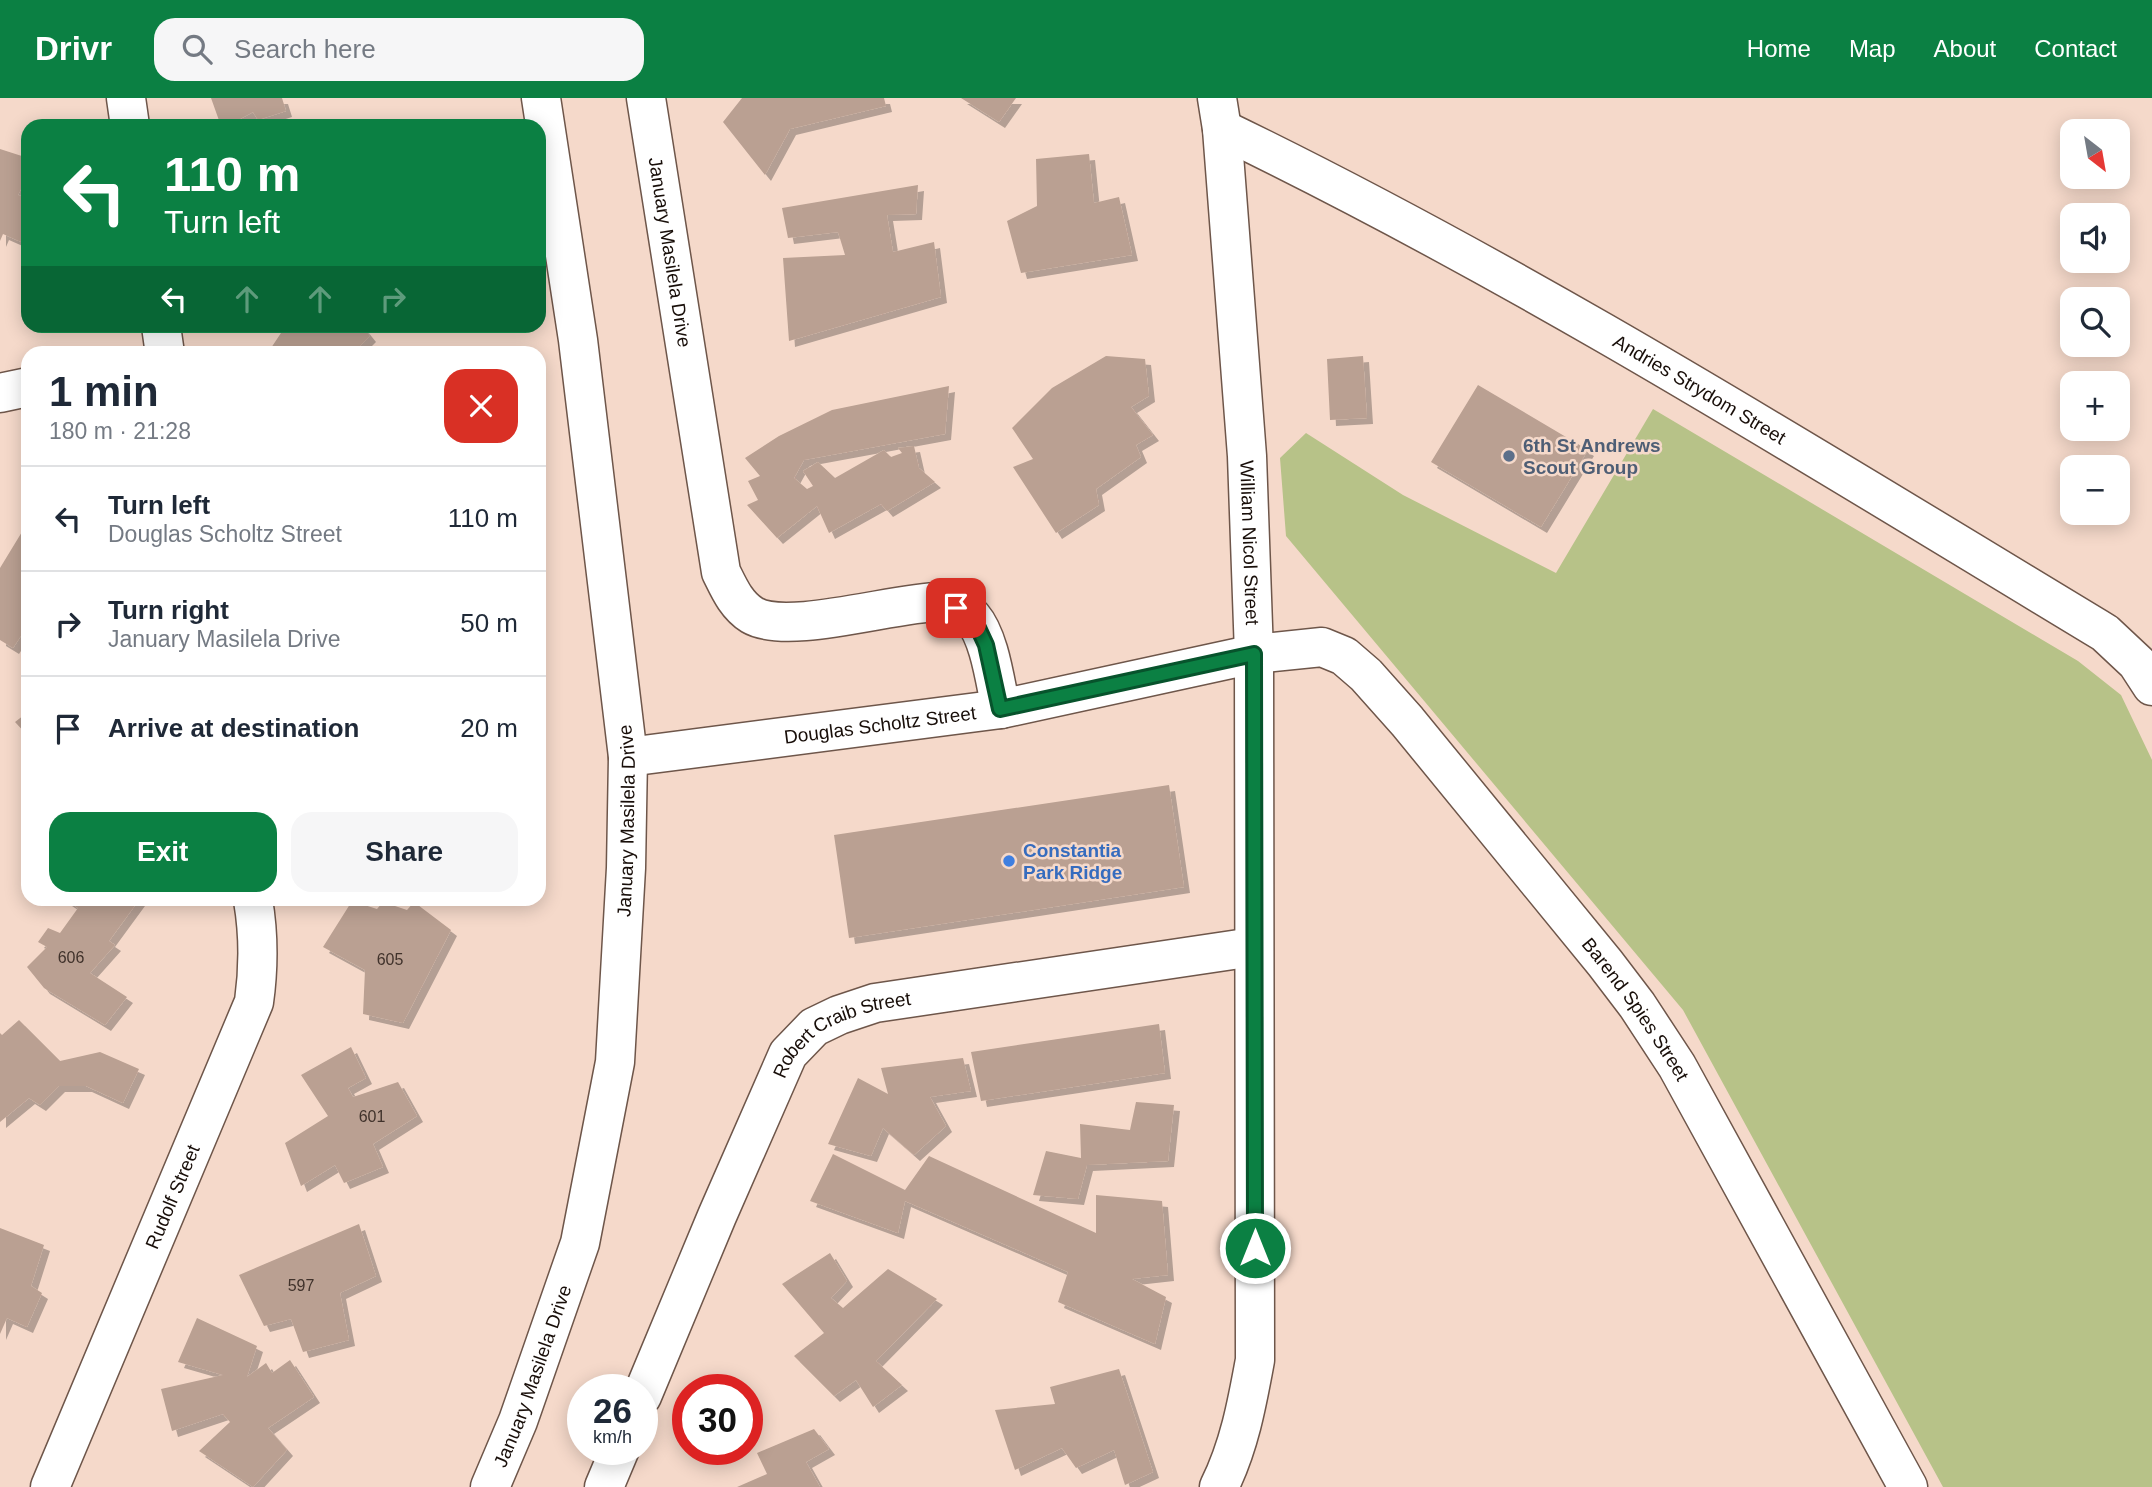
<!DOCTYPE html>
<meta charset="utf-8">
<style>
body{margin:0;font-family:Arial,sans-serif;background:#f6f6f7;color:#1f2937;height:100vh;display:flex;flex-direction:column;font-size:26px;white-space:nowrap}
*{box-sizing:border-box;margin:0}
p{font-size:23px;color:#747a83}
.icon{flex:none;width:38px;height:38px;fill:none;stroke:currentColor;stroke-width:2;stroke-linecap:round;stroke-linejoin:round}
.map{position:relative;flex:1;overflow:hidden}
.details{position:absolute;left:21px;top:248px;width:525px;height:560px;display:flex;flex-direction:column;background:#fff;border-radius:21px;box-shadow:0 4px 18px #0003}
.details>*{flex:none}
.banner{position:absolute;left:21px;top:21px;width:525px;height:214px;border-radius:21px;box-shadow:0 4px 18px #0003;background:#0b8043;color:#fff;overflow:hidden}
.needle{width:46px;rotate:149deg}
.controls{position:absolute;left:2060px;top:21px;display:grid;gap:14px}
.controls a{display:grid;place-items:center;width:70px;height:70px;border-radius:14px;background:#fff;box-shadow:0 4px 18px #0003;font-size:35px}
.speed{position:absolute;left:567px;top:1276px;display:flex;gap:14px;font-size:35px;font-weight:700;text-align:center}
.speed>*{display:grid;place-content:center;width:91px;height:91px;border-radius:50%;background:#fff;box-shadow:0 4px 18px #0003;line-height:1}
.speed small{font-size:18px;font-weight:400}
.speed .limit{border:10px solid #d22;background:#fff;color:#111}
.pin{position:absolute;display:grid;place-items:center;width:60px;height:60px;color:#fff;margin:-30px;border-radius:14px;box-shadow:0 4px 10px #0006}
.me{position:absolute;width:77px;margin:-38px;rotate:0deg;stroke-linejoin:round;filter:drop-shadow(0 0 5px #0008)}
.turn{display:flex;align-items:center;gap:24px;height:147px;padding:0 28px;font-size:32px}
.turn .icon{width:91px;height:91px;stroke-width:2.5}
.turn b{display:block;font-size:49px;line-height:60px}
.lanes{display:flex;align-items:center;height:66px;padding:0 28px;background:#0003;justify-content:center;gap:35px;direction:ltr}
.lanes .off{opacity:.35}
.round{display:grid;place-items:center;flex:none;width:74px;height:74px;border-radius:21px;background:#f6f6f7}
.head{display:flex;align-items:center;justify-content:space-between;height:119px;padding:0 28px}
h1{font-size:42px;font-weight:600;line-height:52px}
.button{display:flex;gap:14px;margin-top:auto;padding:14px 28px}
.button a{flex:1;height:80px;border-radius:21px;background:#0b8043;color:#fff;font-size:28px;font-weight:600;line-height:80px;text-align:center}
.button a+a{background:#f6f6f7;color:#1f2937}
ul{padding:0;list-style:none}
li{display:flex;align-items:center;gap:21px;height:105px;padding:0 28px;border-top:2px solid #e0e1e3}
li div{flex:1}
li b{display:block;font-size:26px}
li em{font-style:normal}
header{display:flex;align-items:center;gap:42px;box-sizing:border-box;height:98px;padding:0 35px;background:#0b8043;color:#fff}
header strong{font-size:33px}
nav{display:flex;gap:38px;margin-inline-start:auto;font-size:24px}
.search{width:490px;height:63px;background:#f6f6f7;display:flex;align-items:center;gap:18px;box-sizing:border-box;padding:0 24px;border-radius:21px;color:#747a83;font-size:26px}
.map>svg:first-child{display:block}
</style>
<header>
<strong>Drivr</strong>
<div class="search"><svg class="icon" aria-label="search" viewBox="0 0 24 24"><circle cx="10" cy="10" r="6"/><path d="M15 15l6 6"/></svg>Search here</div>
<nav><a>Home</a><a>Map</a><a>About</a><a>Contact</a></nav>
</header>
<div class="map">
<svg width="2152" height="1389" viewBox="0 0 2152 1389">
<defs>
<filter id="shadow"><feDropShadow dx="6" dy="6" stdDeviation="0" flood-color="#0004"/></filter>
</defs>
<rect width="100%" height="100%" fill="#f5d9ca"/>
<path fill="#b7c288" d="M1653,311L2078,563L2121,597L2152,662V1389H1943L1683,912L1286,438L1280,360L1306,335L1403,397L1556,475Z"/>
<path fill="#baa092" filter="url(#shadow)" d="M211,0H282L286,13L258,22L253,14L227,28H221Z
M742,0H884L886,8L790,31L765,77L723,24Z
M961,0H1016L999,24Z
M0,51L28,60V78L18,97L28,101V147L3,136L0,143Z
M1089,56L1094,105L1119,99L1132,157L1021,175L1007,123L1037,108L1036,61Z
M918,87L916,116L887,117L893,154L934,144L941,199L789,243L783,160L845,157L838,134L788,140L782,110Z
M293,228H362L370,238L352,256H267L281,235Z
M1106,258L1145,261L1149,298L1131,309L1153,337L1136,347L1141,359L1096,391L1099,407L1056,435L1013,369L1033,361L1012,330L1052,290Z
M1363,258L1367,320L1330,322L1327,261Z
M1478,287L1588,352L1541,429L1431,364Z
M949,288L945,336L804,362L794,380L807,391L813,388L803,373L818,364L835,380L884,352L891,359L902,355L898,350L914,348L919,370L935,384L887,413L881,406L829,435L817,408L777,440L747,407L758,402L748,383L760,378L745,360L779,338L832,312Z
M28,424V527L13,550L0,542V470Z
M28,614V638L15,624Z
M1169,687L1184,789L849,840L834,737Z
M66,802H139L109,843L115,847L90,875L127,899L105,927L44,890L27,869L47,849L38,844L48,830L60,835L78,810Z
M352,803L377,811L383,804L407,812L414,804L451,832L403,925L363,916L365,872L323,849Z
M19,922L60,963L100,954L139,971L123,1005L86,988H59L40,1007L29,1000L0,1024V935L2,937Z
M1159,926L1165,975L981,1003L971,954Z
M351,949L366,980L348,990L353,999L398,984L417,1018L373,1046L383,1069L344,1085L335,1067L301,1088L285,1045L328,1018L301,977Z
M963,960L971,993L930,999L946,1028L914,1057L883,1030L871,1058L828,1046L858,980L888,996L881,970Z
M1136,1004L1174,1007L1168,1063L1087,1067L1078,1101L1033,1097L1046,1053L1081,1060L1080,1026L1130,1032Z
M833,1056L905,1092L929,1058L1096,1135V1097L1162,1103L1168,1177L1132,1181L1166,1199L1155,1246L1058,1204L1068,1174L905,1103L898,1135L810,1103Z
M359,1126L376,1178L340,1195L349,1242L303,1254L291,1221L264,1228L239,1177Z
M0,1130L44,1147L31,1188L42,1195L27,1229L7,1220L0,1236Z
M830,1155L847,1183L831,1200L843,1210L888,1171L937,1201L876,1263L902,1287L873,1309L856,1282L834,1298L794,1258L824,1235L782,1186Z
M197,1220L257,1248L247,1279L266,1265L272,1275L290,1262L314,1299L268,1330L287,1352L253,1389L199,1353L230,1324L223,1316L172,1333L161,1291L223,1277L178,1264Z
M1119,1271L1153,1374L1125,1387L1114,1352L1076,1370L1062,1350L1015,1372L995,1312L1055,1306L1050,1289Z
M814,1331L829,1351L806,1364L820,1389H737L767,1376L757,1355Z"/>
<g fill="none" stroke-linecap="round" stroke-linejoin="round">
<defs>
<g id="minor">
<path d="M126,0L130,28"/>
<path id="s1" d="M646,0L721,474C729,490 736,507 752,517C787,538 896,504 939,504C946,504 967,513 972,519C990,540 995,584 1001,611"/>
<path id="s2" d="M1217,0L1222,31L1247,358L1254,556L1255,1262C1247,1306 1239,1349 1219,1389"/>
<path id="s3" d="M1222,31C1528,179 1815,360 2105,535L2137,565L2152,588"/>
<path d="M161,228L165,256"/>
<path d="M0,295L28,289"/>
<path id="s4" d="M628,659L1001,611L1254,556L1322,549L1344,558L1366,577L1407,623L1605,865L1637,907L1677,968L1908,1389"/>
<path id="s5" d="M642,1298L717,1118L788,956L814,929L839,917L875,905L1253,849"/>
<path id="s6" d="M50,1389L254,904C259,868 259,837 253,802"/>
<path d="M604,1389L620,1351"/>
</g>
<g id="secondary">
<path id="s7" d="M490,1389L518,1323L580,1145L615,964L626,770L628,659L578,242L541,0"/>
</g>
</defs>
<use href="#minor" stroke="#6e564a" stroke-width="41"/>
<use href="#secondary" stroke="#6e564a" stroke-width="41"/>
<use href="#minor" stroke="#fff" stroke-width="38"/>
<use href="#secondary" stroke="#fff" stroke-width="38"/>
</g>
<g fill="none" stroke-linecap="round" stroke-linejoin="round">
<defs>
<path id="route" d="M956,510L972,517L986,547L1000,611L1254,556L1255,1150"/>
</defs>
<use href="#route" stroke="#07532c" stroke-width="18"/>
<use href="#route" stroke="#0b8043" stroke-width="12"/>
</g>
<circle fill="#5c6f8a" stroke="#f5d9ca" stroke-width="2.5" cx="1509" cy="358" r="7"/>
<circle fill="#3f7fe0" stroke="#f5d9ca" stroke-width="2.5" cx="1009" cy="763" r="7"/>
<g text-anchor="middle" stroke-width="5" stroke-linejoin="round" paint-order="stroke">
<g font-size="16" fill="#40322b">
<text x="71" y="865">606</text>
<text x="390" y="867">605</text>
<text x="372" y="1024">601</text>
<text x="301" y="1193">597</text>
</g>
<g font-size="19" fill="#180e09" stroke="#f5d9ca">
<text dy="7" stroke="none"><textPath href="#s1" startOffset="156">January Masilela Drive</textPath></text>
<text dy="7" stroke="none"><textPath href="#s3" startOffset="544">Andries Strydom Street</textPath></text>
<text dy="7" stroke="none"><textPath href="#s2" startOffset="446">William Nicol Street</textPath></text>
<text dy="7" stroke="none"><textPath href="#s4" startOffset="254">Douglas Scholtz Street</textPath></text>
<text dy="7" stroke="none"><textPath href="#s7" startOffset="686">January Masilela Drive</textPath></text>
<text dy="7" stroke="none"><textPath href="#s4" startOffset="1186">Barend Spies Street</textPath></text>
<text dy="7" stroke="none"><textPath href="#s5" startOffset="429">Robert Craib Street</textPath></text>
<text dy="7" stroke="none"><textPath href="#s6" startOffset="315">Rudolf Street</textPath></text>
<text dy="7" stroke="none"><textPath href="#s7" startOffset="119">January Masilela Drive</textPath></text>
</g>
<g font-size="19" font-weight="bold" fill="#4e5e75" stroke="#f5d9ca" text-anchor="start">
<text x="1523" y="354">6th St Andrews<tspan x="1523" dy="22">Scout Group</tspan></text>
</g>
<g font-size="19" font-weight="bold" fill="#366cbe" stroke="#f5d9ca" text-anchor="start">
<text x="1023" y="759">Constantia<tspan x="1023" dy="22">Park Ridge</tspan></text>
</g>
</g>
</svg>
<div class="controls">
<a><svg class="needle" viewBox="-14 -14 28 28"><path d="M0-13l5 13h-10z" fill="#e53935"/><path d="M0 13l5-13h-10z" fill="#747a83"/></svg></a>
<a><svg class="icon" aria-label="sound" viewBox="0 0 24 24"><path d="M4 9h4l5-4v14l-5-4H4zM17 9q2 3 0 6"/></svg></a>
<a><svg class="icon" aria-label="search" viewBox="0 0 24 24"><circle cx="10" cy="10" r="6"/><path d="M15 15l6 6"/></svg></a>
<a>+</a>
<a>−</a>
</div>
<div class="speed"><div>26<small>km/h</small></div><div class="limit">30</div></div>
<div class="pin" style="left:956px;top:510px;background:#d93025"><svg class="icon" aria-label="arrive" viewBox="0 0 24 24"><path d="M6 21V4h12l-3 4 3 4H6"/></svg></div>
<svg class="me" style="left:1255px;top:1150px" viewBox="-20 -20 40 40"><circle r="17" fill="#0b8043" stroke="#fff" stroke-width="3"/><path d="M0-11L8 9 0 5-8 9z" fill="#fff"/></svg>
<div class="banner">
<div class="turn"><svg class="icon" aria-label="left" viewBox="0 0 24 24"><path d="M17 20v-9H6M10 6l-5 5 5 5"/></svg><div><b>110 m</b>Turn left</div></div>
<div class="lanes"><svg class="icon" aria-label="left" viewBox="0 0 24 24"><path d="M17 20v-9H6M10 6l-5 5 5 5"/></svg><svg class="icon off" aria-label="ahead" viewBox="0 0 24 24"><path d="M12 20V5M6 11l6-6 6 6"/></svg><svg class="icon off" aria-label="ahead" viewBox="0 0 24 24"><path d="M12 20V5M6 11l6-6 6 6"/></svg><svg class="icon off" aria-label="right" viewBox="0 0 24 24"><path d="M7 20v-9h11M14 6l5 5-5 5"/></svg></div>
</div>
<section class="details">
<div class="head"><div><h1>1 min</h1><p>180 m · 21:28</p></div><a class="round" style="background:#d93025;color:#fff"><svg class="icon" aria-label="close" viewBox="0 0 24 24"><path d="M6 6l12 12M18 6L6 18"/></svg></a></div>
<ul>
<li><svg class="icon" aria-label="left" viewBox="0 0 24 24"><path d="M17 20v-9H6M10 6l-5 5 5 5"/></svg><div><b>Turn left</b><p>Douglas Scholtz Street</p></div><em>110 m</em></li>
<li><svg class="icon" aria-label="right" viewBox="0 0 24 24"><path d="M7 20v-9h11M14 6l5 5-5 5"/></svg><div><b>Turn right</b><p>January Masilela Drive</p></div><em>50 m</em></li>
<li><svg class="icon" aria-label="arrive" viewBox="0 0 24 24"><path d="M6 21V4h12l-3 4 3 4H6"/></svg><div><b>Arrive at destination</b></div><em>20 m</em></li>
</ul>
<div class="button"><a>Exit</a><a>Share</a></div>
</section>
</div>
